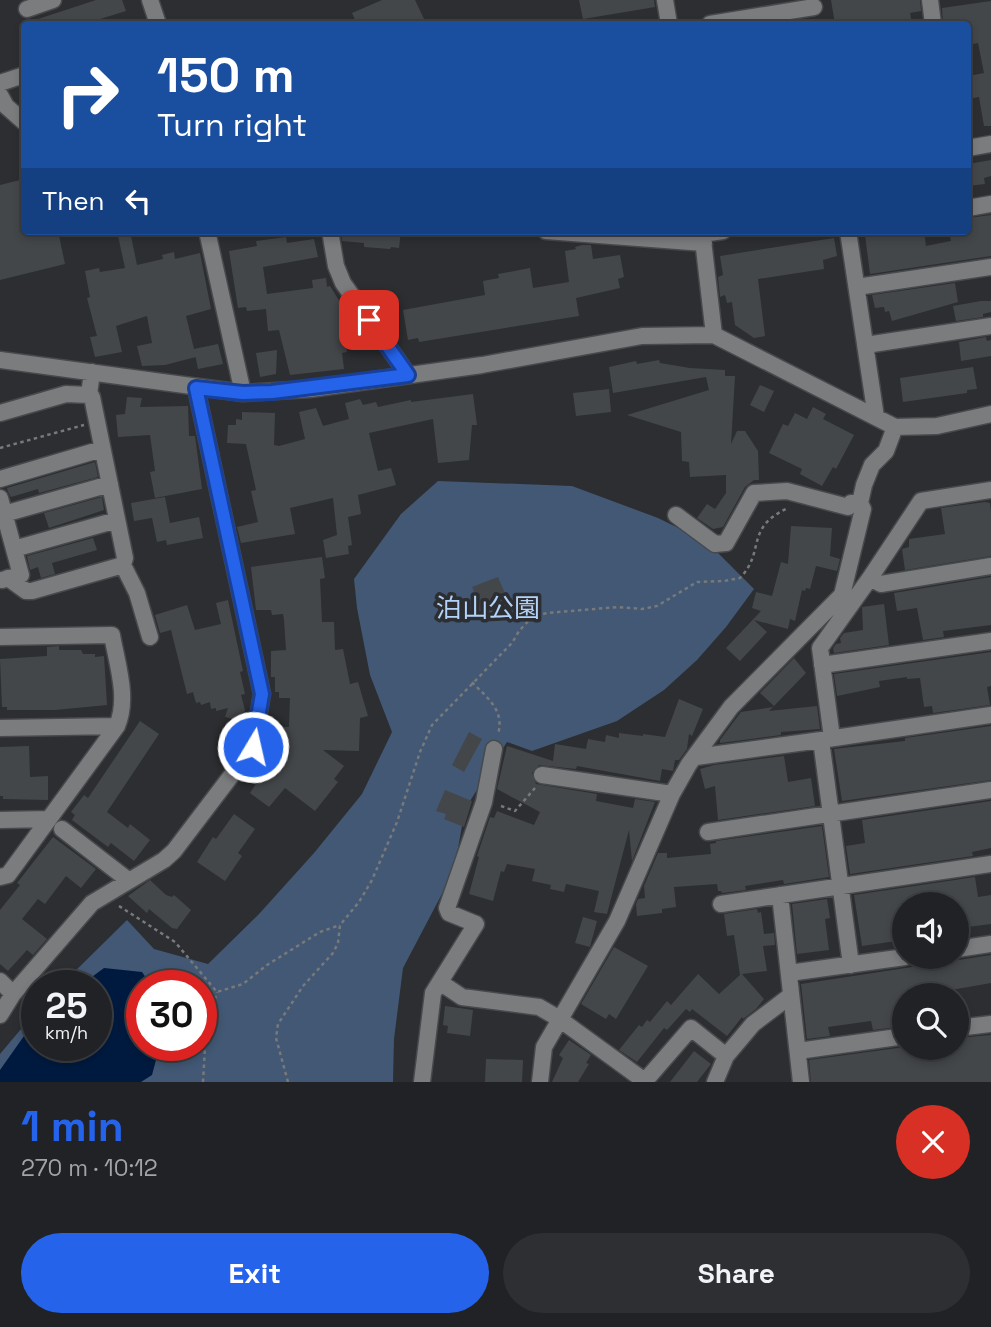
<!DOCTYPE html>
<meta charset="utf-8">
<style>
body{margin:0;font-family:"Space Grotesk","Noto Sans JP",sans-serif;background:#2d2f32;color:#f1f3f6;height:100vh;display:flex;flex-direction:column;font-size:26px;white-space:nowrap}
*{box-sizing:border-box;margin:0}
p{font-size:23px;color:#a2a4a7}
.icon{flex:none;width:38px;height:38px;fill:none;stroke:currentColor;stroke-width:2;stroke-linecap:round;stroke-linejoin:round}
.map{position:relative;height:1082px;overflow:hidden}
.details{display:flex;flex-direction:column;background:#212225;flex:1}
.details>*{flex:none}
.top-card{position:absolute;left:21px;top:21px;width:950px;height:214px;border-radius:7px;box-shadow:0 4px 10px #0003,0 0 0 2px #3e3f42;background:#1a4fa0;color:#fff;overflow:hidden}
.controls{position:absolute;left:892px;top:892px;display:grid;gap:14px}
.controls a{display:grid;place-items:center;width:77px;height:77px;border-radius:50%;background:#212225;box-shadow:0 4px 10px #0003,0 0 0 2px #3e3f42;font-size:35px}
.speed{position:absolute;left:21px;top:970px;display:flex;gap:14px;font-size:35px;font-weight:700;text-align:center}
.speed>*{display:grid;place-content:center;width:91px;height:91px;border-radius:50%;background:#212225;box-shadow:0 4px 10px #0003,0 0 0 2px #3e3f42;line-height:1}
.speed small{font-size:18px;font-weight:400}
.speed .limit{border:10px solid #d22;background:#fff;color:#111}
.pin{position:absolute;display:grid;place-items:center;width:60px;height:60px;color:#fff;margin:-30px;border-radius:14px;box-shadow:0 4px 10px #0006}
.me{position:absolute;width:77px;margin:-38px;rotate:9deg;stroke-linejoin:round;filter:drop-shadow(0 0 5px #0008)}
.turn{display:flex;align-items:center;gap:24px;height:147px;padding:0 21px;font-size:32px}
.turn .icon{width:91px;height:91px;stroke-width:2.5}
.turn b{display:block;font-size:49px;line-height:60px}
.then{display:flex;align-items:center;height:66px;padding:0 21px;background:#0003;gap:14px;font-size:26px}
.round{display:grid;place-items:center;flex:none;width:74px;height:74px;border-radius:37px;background:#2d2f32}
.summary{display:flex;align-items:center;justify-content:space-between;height:119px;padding:0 21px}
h1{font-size:42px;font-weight:800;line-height:52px;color:#2563eb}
.button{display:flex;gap:14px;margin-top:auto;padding:14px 21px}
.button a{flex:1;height:80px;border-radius:42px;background:#2563eb;color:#fff;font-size:28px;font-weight:800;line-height:80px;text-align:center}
.button a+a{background:#2d2f32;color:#f1f3f6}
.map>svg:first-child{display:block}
</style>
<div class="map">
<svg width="991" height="1082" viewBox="0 0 991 1082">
<rect width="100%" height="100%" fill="#2c2e31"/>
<path fill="#425874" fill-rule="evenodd" d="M438,481L572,486L658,518L707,542L754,589L726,627L697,660L664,690L617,721L532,751L507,742L465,809L454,871L403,968L394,1039L393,1082H0V1054L37,1010V1045H96V985H61L127,920L154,949L208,964L259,914L314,853L362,794L392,732L370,675L357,608L354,579L401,514ZM142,985H201V1045H142Z"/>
<path fill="#001a3f" d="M104,968L142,972L151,985H142V1045H160L152,1075L141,1082H0V1070L24,1036L37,1024V1045H96V985H81Z"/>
<path fill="#44474a" d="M96,0H122L126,11L84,24H29V22Z
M382,0H415L424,19L411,24H357L352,13Z
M579,0H654L655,7L583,19Z
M831,0H920L921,11L910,13L912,24H835Z
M991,1V126H984L979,97L968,99V76L984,73L978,43L968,45V24H943L942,8Z
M991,160V176L984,178L985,184L968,186V164Z
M24,179V231H58L65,264L0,280V185Z
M991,215V256L870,274L865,235L891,231H924L926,246L951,241L949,231H968V218Z
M117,231H130L137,265L163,259L162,255L174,252L175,259L200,253L211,309L186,316L196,357L165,365L142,366L137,346L152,343L147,316L116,326L122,352L95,357L90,337L97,336L87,298L90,297L85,271L99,268L100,272L125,268Z
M341,231H401L399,248L391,247L390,249L364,247V243L342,241Z
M286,237L287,243L314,239L318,257L263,267L267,294L313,288L312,280L326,278L327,287L330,286L353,323L343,325L347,352L342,353L344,369L290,375L279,330L268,331L266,309L247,311L246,307L238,308L229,251L257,246L256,241Z
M834,238L837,256L823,260L824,269L758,279L765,336L754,338L735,325L732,302L727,303L725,295L720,297L718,277L723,275L720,256Z
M582,245H591L593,259L620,255L624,277L618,279L620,288L576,298L579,316L419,342L418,338L408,340L403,310L485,295L483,281L499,278L498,274L530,268L533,288L569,282L565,251L576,249L575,247Z
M955,283L958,302L892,321L889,311L885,312L884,307L875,308L872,295Z
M981,301H991V312L983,314V317L956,321L953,306Z
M986,337L987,341L991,340V356L961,361L959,342Z
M218,344L223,364L198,369L194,349Z
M277,350L276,374L260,377L256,353Z
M659,360L660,363L690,368L725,370V376H735L731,444L737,431H745L758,451L759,480H754L745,487L723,527L713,529L697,518L707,504L715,509L726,493V475L690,477L689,462L682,461L681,432L627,415L709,390L706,377L613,393L609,367L636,361L637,364Z
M973,367L977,389L967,390V393L903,402L900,378Z
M760,385L774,391L764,412L750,405Z
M609,389L611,412L576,416L573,393Z
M473,394L477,425H472L469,460L438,463L433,419L369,433L378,471L391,468L396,485L358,495L361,514L348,517L352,545L348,546L349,554L326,558L323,540L337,535L333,498L290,508L295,534L241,543L237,527L258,522L251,491L256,490L246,444L227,443L228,425H236V419L242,420V412L275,413L274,445L279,446L305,439L299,412L316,408L323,426L349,419L345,403L360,399L363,405L376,402L378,407L411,400V402Z
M127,397L142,398L140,407L188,406L189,436H195L202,489L155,498L150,472L155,471L150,435L118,437L116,415L125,414Z
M813,407L826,414L823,419L854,435L836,469L833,467L822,486L800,474L802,469L769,453L783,424L788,426L795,413L807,419Z
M95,462L98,477L39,493L38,489L11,497L8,492L7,488Z
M102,497L104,510L49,528L44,513Z
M165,497L170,523L199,517L203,538L167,545L166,540L157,542L152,518L134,521L131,503Z
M985,502L990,503L991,512V556L905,570L902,549L909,547V539L945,534L941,508Z
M791,526L832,528L830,556L840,559L837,571L816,566L810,589L806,588L805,591L802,590L795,621L790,619L788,629L754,620L767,632L740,661L726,648L761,611L752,608L756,592L772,596L781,562L788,564Z
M93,538L97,550L52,563L55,574L41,578L38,567L30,570L27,556Z
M322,557L325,578L320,579L322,622H334L335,650L343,649L350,684L358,682L368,716L360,718L359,751L323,750L344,766L334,779L338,782L315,811L285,788L269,807L250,793L275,754L285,761L284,727H289L290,698H279V692H275V677H271V651L286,650L284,620L283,614L272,615L271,610H256L251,567Z
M498,577L509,603L483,614L472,587Z
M991,577V625L943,631L944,637L923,640L917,608L897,611L894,593Z
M228,600L243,671L240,672L245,694L241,695L245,710L242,722L225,717L228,708L216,711V708L211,709L210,702L201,705L200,702L196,703L193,692L187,694L171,630L160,633L155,615L187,605L195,630L221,624L216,603Z
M884,604L889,645L834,653L833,648L836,644L841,643L840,638L844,633L863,630L862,607Z
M59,646V650H81L83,654H95V657L104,656L107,705L55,710H7V707H2L0,659L47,656V647Z
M991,652V686L987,687L990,705L933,713L932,706L924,707L920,678L907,679V677L879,681L880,687L837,696L834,674Z
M794,658L806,673L774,706L760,693Z
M679,699L703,709L692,736L689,734L687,749L679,760H675L673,771L662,769L660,781L577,766L576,769L539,765L532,773L536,784L597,794L596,801L633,808L635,799L655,802L632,861L629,830L607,914L594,912L599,891L566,884L564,892L550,889L551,885L532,881L535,869L507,864L504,872L501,871L493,901L469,894L479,857L477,856L490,817L494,818L497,811L534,825L540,812L497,789L507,746L553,761L555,744L586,749L588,739L605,742L606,735L619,738V733L643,736V734L665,737Z
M817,706L820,729L781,732V735L720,743V740L741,712L773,707L769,711Z
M140,721L159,734L107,812L128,828L130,824L150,840L134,861L111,843L108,847L72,820L75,815L71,812L84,795L88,798Z
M991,726V780L842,801L834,749L905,741V738Z
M469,732L482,739L464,772L452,765Z
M29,746L30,777L48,776V800L3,799V796H0V747Z
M784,756L788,782L811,778L815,806L718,820L715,786L705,789L700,769L714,765Z
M445,790L472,801L464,827L444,819L446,814L436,811Z
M991,801V848L972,852L973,856L850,874L846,846L865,843L862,820Z
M234,814L255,829L238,853L242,856L225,881L197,862L213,837L216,839Z
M822,826L829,877L784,884L783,880L745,886L746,890L722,893L721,891H718L717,884L674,887L676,907L662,909V913L637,916L636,904L638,899L645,898L644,886L658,853H667V858L711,854L710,844L716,843V841Z
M53,837L96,869L81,888L66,876L45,904L38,899L22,919L47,939L33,955L27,950L8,971L0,964V910L20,885L17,883Z
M975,877L978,897L991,895V924L960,928L957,905H905V936L896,937V941L862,946L854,895Z
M150,880L166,895L172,897L174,895L191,910L177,929L172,928L149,909L147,913L128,896Z
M827,899L830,918L825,919L829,950L797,954L792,904Z
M757,909L758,913L761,912L764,934L774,933L775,945L763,946L767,971L742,974L764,999L756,1009L743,1019L742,1017L727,1036L692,1009L690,1012L686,1009L667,1030L664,1028L637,1062L619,1050L639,1025L642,1027L647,1020L650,1022L667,1001L671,1005L698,974L719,994L740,975L734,935L727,936L724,914Z
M583,917L597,921L590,947L575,943Z
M614,947L648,966L616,1019L609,1014L606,1019L581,1004Z
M991,955V983L934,993L933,988L909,991L910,995H901L905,1026L873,1030L871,1021L828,1027L830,1036L807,1039L801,984Z
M445,1006L473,1010L470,1036L447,1033L448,1026L443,1025Z
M991,1035V1082H811L809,1060L905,1047L957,1048V1038Z
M569,1040L591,1055L586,1063L589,1064L578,1082H552L563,1058L559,1055Z
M694,1051L711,1064L697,1082H670Z
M486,1059L523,1060L522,1082H485Z"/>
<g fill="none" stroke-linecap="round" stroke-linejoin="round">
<defs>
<path id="minor" d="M150,0L158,24
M665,0L669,24
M930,0L933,24
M27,9L53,0
M710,24L814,7
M0,83L24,75
M0,95L6,106L24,122
M968,148L991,144
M968,208L991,204
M207,231L243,393
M330,231L336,266L343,283L408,375
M546,231L704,243
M702,231L714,335
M848,231L876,417
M702,234L723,231
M857,287L991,267
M866,345L991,326
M0,360L243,393L310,389L482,365L642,336L714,335L895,427L937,426L991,414
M0,413L66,394L89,395
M0,479L102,449
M0,498L21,575L2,580
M4,514L110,484
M676,515L715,544L726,543L754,493L787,491L848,507L851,503H860
M14,549L117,520
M123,565L137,593L150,637
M8,578L26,591H32L123,565L125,558L92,397L89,395L92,372
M870,578L881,584L991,566
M0,637L112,635C117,664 129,698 117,726L8,875L0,877
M822,665L991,641
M0,728L117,726
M832,738L820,648L870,578L921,501L991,490
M696,757L821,740
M542,775L672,794
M0,820L49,819
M62,829L128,880
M708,832L991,790
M780,895L801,1082
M721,904L991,864
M957,949L991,944
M851,965L821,740L991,715
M789,973L905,957
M0,981L13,994
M441,983L462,997L539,1007L558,1018L646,1082
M0,1015L13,994L92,903L164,860L174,851L253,747L262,694L196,388
M957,1028L991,1024
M798,1051L905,1036
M645,1081L691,1028L726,1056
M422,1082L433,993L476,924L449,913L447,908L484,802L494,749
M540,1082L544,1047L617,921L672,794L689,764L731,707L842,595L863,509L860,503L864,485L872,465L886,451L895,427
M715,1082L726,1056L753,1024L790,996"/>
</defs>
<use href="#minor" stroke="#47494c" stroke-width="19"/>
<path stroke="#77797b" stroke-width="2.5" stroke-dasharray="3.5 3.5" stroke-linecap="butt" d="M0,448L84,425
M472,682C487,698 505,710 498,734
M501,806L515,811L535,788
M119,906L175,942L217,992L243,984L267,965L320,932L340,925
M203,1082L206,1030L217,992
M288,1082L276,1038L278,1024L303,986L333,953L338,943L340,925L359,902L372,880L397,822L420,752L432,725L512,643L519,631L532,617L547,613L618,607L642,609L657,606L697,582L724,581L740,578C766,551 744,528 788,508"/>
<use href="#minor" stroke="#7b7c7e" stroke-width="16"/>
</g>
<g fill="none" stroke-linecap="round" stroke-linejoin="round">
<defs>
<path id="route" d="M253,747L262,694L196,388L243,393L272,392L408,375L369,320"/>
</defs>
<use href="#route" stroke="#184099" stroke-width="18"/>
<use href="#route" stroke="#2563eb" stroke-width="12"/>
</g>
<g text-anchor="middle" stroke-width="7" stroke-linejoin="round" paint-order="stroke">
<g font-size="26" fill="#b2d2fa" stroke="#2c2e31">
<text x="488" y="617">泊山公園</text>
</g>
</g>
</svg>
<div class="controls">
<a><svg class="icon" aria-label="sound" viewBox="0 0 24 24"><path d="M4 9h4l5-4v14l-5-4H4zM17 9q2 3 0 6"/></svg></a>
<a><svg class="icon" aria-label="search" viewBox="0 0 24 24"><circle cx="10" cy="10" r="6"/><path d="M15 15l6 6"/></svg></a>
</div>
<div class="speed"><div>25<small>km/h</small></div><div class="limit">30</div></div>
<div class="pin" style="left:369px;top:320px;background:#d93025"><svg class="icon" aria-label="arrive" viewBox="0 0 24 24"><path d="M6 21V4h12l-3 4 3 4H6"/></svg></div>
<svg class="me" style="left:253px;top:747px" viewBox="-20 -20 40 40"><circle r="17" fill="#2563eb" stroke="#fff" stroke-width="3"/><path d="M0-11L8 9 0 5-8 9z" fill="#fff"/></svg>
<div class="top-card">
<div class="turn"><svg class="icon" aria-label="right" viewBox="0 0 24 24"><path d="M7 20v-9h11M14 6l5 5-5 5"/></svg><div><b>150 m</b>Turn right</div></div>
<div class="then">Then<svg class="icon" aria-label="left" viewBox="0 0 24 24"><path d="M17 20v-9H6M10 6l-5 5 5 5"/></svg></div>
</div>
</div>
<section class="details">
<div class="summary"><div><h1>1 min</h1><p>270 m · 10:12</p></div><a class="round" style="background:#d93025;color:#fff"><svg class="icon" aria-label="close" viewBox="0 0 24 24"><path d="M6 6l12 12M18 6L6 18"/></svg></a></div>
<div class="button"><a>Exit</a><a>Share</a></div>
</section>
